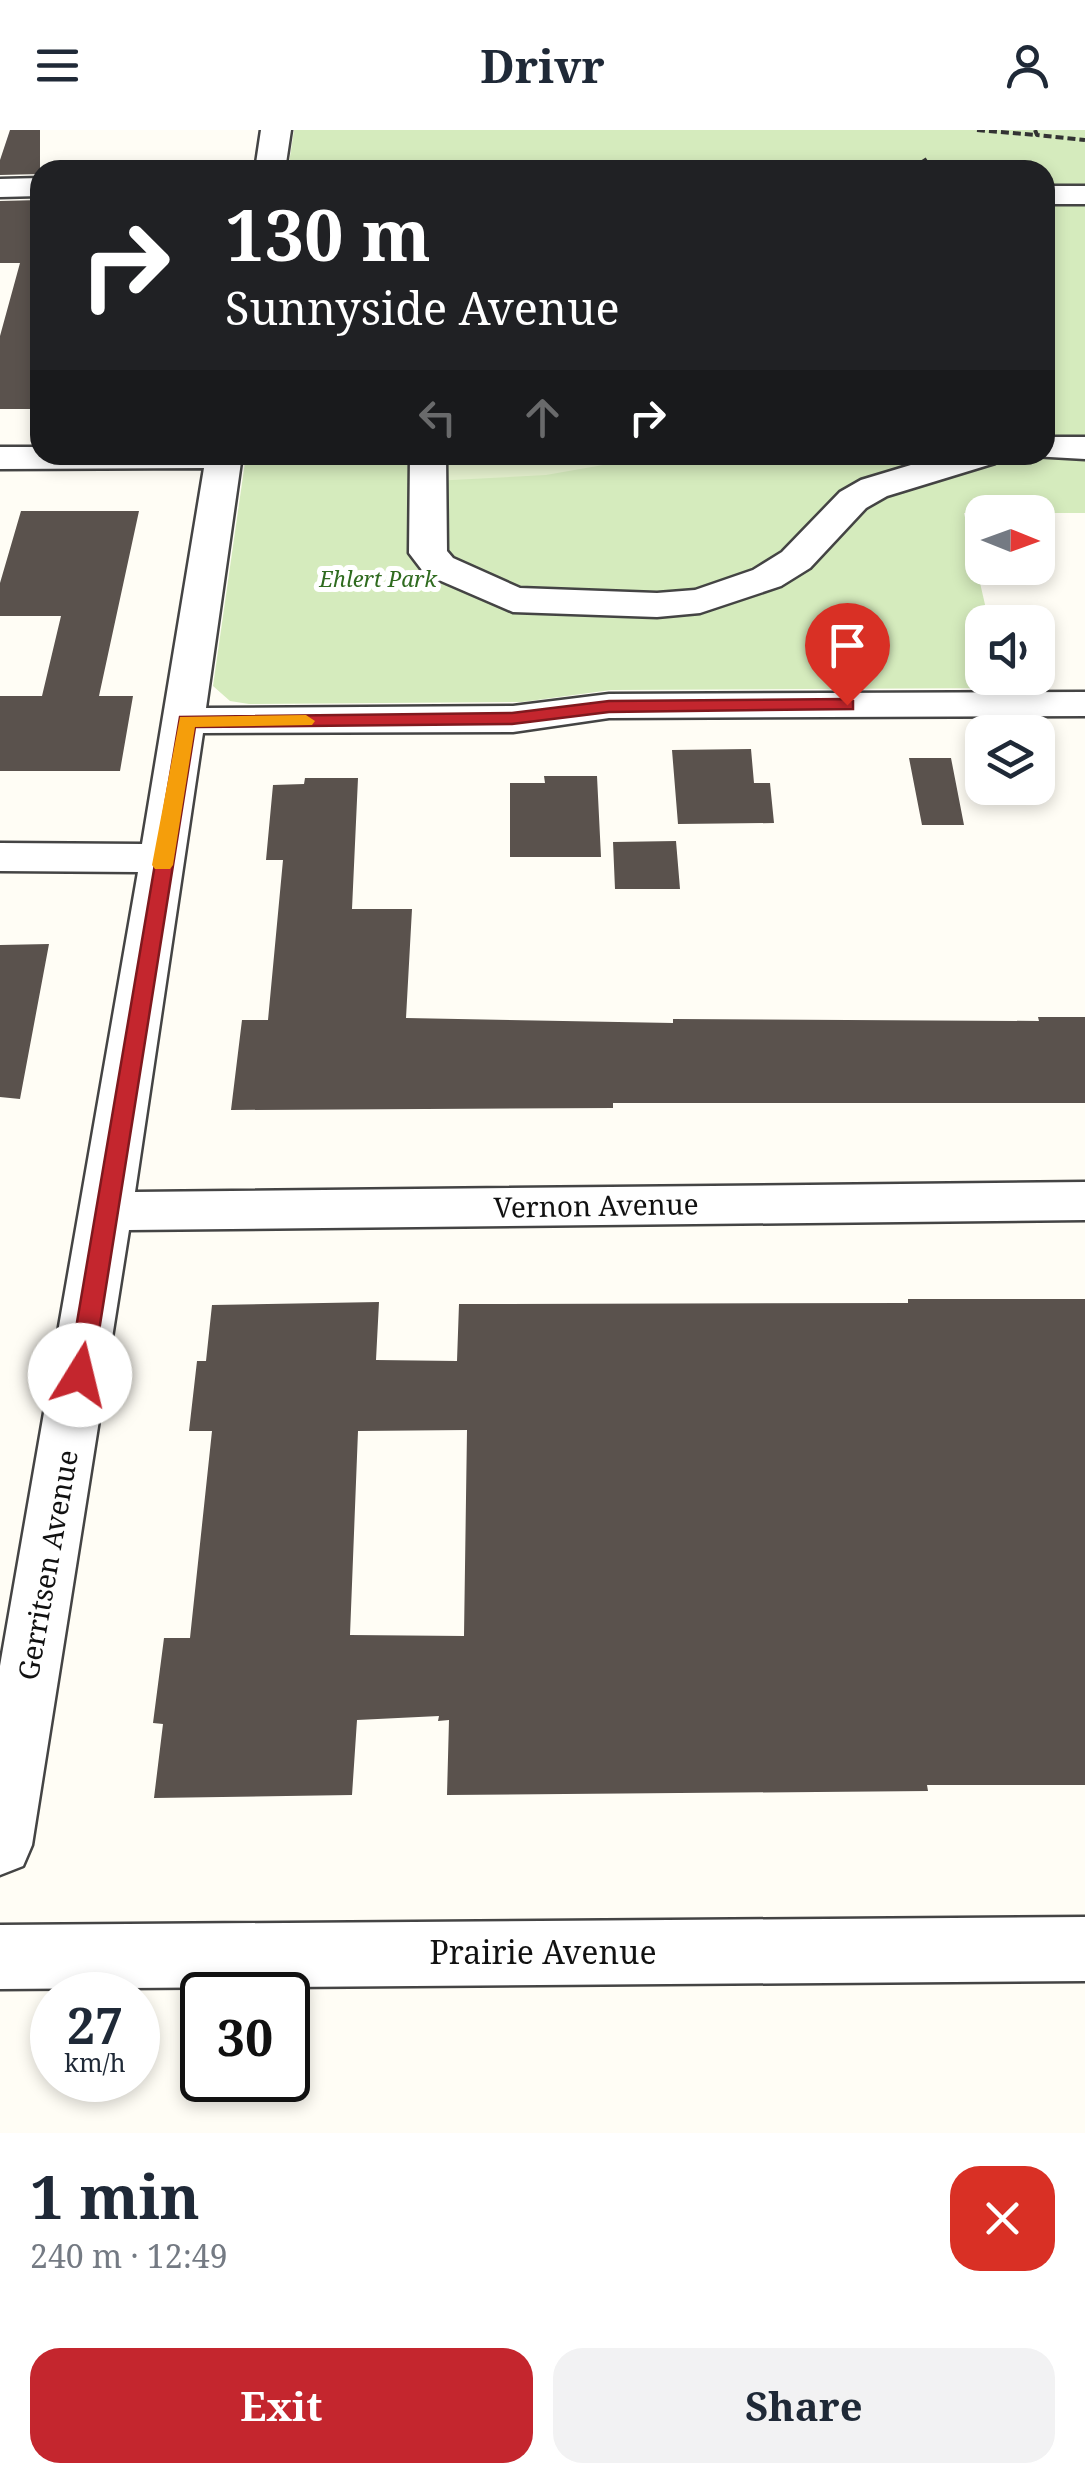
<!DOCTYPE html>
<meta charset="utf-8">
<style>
body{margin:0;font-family:"Noto Serif",serif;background:#f2f2f3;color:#1f2937;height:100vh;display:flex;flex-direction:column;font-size:38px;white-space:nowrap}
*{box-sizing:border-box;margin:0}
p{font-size:32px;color:#747a83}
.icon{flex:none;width:55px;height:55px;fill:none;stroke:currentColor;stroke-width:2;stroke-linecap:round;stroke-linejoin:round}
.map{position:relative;height:2003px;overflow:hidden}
.details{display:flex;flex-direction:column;background:#fff;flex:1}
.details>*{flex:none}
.hud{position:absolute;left:30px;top:30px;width:1025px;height:305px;border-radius:30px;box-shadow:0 5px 15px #0003;background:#202124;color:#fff;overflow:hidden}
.needle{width:65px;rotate:91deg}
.controls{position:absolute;left:965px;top:365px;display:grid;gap:20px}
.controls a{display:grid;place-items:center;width:90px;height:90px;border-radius:20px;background:#fff;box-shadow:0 5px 15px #0003;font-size:50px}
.speed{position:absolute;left:30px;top:1842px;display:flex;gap:20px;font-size:50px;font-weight:700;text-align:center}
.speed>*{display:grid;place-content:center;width:130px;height:130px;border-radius:50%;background:#fff;box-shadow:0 5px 15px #0003;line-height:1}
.speed small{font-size:25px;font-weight:400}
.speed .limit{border:5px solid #111;border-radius:15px;background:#fff;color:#111}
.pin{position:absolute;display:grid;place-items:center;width:85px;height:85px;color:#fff;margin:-102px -42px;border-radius:50% 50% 50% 0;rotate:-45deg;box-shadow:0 0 10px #0007}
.pin .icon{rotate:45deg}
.me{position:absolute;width:110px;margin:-55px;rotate:9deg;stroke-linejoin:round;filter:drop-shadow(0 0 8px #0008)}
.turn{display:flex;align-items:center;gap:35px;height:210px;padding:0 30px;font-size:45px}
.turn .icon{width:130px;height:130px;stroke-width:2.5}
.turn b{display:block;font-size:70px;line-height:85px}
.lanes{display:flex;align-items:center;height:95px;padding:0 30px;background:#0003;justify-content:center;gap:50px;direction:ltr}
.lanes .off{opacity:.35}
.round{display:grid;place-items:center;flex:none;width:105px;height:105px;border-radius:30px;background:#f2f2f3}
.overview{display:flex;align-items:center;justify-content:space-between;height:170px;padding:0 30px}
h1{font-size:60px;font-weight:700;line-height:75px}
.cta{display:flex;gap:20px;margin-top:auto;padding:20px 30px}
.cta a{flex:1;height:115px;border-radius:30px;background:#c4262e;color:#fff;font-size:40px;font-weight:700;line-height:115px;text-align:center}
.cta a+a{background:#f2f2f3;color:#1f2937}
header{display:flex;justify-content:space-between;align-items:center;height:130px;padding:0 30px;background:#fff;font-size:45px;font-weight:700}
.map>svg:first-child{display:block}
</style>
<header><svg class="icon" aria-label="menu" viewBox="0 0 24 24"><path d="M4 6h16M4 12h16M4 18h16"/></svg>Drivr<svg class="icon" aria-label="person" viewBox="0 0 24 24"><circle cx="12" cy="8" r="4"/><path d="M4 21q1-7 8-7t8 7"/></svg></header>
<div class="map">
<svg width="1085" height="2003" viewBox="0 0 1085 2003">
<rect width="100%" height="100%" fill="#fffdf5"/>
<path fill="#d5ebbd" d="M294,0H1085V383H964L989,492H982V548H1001L1004,558L611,560L522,572L249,574L230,571L213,556L246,325H1045V40H288Z"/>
<path fill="#e6f2cf" d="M436,325H660L546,345L433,351Z"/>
<path fill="#5a524d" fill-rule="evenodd" d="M10,0H40V44L0,45V30Z
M40,70V279H0V206L20,133H0V71Z
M21,381H139L99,566H133L120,641H0V566H42L61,486H0V453Z
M751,619L754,653H770L774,693L678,694L672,620Z
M909,628H951L964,695H922Z
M544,646H597L601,727H510V653H545Z
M305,648H358L352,779H412L406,888L673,893V889L1039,891L1038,887H1085V973H613V978L231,980L242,890H268L283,730H266L273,655L304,654Z
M676,711L680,759H615L613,712Z
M49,814L20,969L0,967V815Z
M908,1169H1085V1655H927L928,1661L447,1665L449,1590L438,1591L439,1586L357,1590L352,1665L154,1668L163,1594L153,1593L164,1508H190L212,1301H189L197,1231H206L212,1175L379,1172L376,1230L457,1231L459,1174L908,1173ZM467,1300L464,1506L350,1505L358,1301Z"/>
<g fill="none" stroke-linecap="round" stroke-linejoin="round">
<defs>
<path id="minor" d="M261,0H291L285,40H255Z
M40,48V66L0,67V49Z
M1045,56H1085V74H1045Z
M1045,307H1085V329L1032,326L1045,325Z
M0,317H40V325H242L206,578L513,576L609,564L1085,562V586L609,588L513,602L203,603L135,1062L1085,1052V1090L129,1100L32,1715L23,1736L0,1745V1536L138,742L0,741V713L142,714L204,338L0,339Z
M410,325H446L447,421L453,428L520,458L657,463L695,460L753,440L782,422L840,362L861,350L944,325H1000L995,333L887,366L866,378L810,438L781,456L700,483L657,487L513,482L425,444L409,423Z
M1085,1787V1851L0,1859V1795Z"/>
</defs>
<use href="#minor" stroke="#444" stroke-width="5"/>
<path stroke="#333" stroke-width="4" stroke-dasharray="8 4" stroke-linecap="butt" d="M977,0L1037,5
M1035,0L1037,5L1085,10
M910,40L930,27"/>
<use href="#minor" fill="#fff" fill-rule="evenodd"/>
</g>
<path fill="#c4262e" stroke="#7f191e" stroke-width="2.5" d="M847,569L853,571V579L609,582L512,594L195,597L92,1245L89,1252H71L68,1245L180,587L512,583L609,571Z"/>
<path fill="#f59e0b" d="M306,585L315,591L312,595L195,597L173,735L170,739H155L152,735L180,587Z"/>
<g text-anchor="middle" stroke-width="10" stroke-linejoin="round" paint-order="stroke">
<g font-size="22" font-style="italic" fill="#2f6b1f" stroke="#fff">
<text x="378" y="457">Ehlert Park</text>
</g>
<g font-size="28" fill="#111" stroke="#fff">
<text transform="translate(596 1076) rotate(-1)" y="10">Vernon Avenue</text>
<text transform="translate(48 1435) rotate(-80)" y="10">Gerritsen Avenue</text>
</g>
<g font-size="32" fill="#111" stroke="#fff">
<text x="543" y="1834">Prairie Avenue</text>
</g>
</g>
</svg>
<div class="controls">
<a><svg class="needle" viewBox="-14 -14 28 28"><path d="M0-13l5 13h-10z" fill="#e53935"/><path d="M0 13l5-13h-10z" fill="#747a83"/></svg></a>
<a><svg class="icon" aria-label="sound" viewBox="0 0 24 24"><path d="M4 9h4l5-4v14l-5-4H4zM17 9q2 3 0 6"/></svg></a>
<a><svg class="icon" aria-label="layers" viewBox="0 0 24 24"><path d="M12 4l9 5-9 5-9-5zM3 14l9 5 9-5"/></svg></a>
</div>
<div class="speed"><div>27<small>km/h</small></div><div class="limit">30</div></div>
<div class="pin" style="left:847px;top:575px;background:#d93025"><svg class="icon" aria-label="arrive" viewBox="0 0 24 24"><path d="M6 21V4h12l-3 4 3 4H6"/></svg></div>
<svg class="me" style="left:80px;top:1245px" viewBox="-20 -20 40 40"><circle r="19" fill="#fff"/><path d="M0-13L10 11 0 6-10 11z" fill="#c4262e"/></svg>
<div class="hud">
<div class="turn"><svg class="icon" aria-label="right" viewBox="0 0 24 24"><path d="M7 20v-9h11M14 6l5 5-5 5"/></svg><div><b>130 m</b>Sunnyside Avenue</div></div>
<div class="lanes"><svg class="icon off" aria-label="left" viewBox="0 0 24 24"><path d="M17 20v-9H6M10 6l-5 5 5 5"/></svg><svg class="icon off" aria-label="ahead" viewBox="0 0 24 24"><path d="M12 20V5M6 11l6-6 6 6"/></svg><svg class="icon" aria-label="right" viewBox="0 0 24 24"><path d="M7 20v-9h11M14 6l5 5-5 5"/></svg></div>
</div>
</div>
<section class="details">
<div class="overview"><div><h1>1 min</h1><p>240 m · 12:49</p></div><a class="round" style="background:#d93025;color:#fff"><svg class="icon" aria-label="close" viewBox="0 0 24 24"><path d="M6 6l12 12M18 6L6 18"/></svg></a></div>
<div class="cta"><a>Exit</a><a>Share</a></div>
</section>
